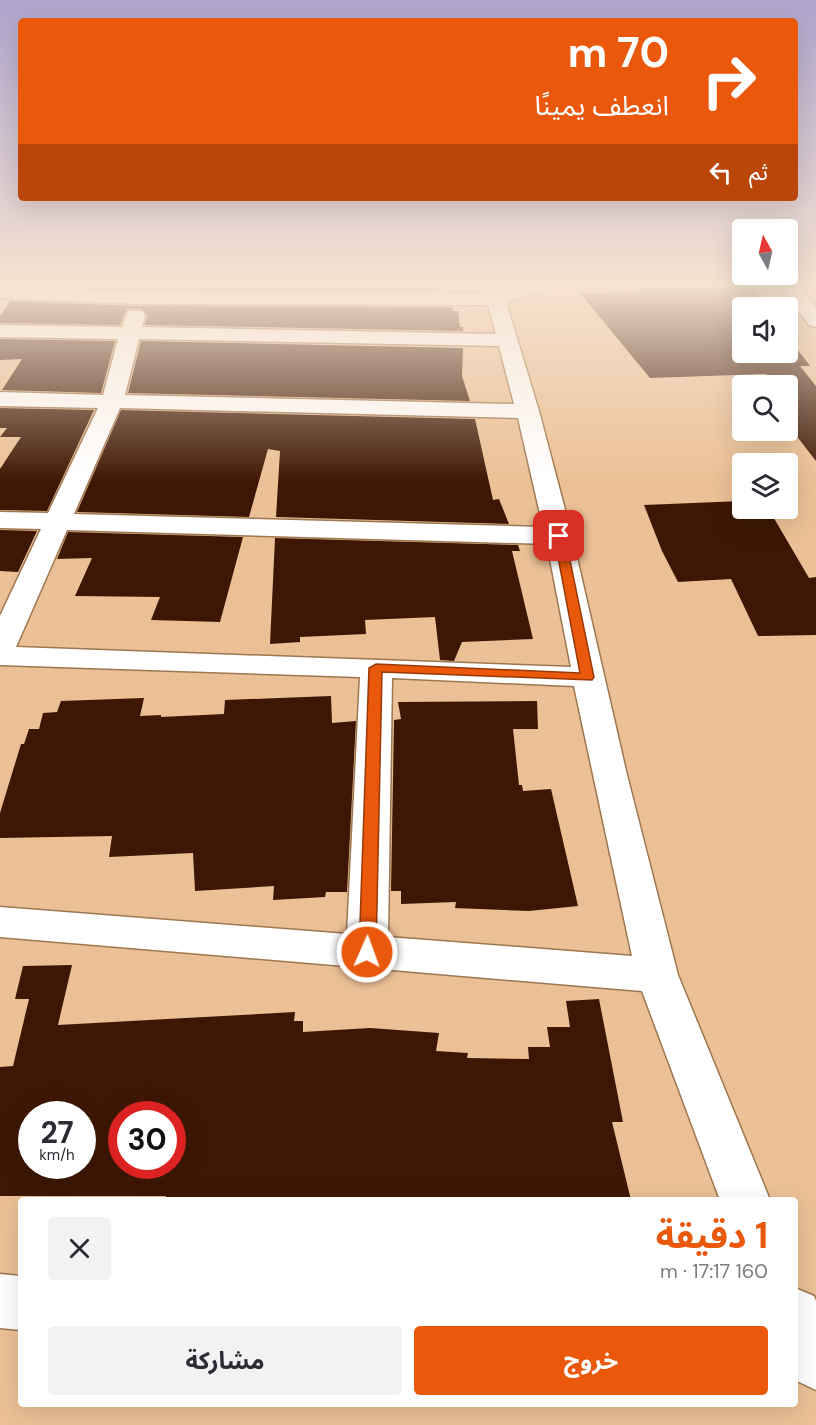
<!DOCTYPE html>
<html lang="ar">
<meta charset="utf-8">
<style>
body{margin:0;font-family:"DM Sans","Noto Sans Arabic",sans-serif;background:#f2f2f3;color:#2b2b33;direction:rtl;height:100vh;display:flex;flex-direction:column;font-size:22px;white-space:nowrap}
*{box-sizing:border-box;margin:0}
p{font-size:20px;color:#7c7c81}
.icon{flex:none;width:33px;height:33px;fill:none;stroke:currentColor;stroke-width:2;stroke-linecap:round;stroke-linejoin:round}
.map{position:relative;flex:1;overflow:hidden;direction:ltr}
.side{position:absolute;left:18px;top:1197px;width:780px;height:210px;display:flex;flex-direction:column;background:#fff;border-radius:6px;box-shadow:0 6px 24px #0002;direction:rtl}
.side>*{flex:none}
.guide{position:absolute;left:18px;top:18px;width:780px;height:183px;border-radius:6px;box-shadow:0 6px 24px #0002;direction:rtl;background:#ea580c;color:#fff;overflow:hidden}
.needle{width:39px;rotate:352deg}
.tools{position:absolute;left:732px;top:219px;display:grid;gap:12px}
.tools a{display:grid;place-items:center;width:66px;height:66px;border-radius:6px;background:#fff;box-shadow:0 6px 24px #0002;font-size:30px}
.speed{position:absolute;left:18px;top:1101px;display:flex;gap:12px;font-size:30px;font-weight:700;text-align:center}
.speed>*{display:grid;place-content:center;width:78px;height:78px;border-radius:50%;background:#fff;box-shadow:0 6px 24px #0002;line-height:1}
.speed small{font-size:15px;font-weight:400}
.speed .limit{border:9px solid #d22;background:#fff;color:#111}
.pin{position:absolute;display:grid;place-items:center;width:51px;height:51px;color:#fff;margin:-26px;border-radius:12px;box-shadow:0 3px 9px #0006}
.me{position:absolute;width:66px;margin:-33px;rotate:2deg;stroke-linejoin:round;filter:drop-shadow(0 0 4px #0008)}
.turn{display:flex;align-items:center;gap:21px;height:126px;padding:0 30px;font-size:27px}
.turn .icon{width:78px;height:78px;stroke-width:2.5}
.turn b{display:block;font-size:42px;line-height:51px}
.then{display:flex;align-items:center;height:57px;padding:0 30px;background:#0003;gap:12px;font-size:22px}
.round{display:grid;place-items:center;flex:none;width:63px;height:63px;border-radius:6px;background:#f2f2f3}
.headline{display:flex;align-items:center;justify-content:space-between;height:102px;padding:0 30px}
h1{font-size:36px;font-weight:700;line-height:45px;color:#ea580c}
.cta{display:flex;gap:12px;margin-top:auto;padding:12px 30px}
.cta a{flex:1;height:69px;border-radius:6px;background:#ea580c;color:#fff;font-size:24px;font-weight:700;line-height:69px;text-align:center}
.cta a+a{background:#f2f2f3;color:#2b2b33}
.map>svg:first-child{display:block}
</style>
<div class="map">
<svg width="816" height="1425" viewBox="0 0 816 1425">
<rect width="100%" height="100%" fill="#ebc096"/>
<path fill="#3e1704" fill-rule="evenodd" d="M23,282H433L434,291L140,290L21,285Z
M751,283L771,308H742V352H788V337L810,366H800L816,386V461L788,425V386H776L766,374L650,378L580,293L641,292L638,287Z
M10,301L140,306L452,307L453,311H458L460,327H463V331L145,325L147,316L142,309H127L120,325L0,323V316Z
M0,339L115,341L101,393L2,390L22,359L0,360Z
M141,341L463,348L462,376L470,401L128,393Z
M0,408L94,410L47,511L0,510V469L21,437H0L7,428H0Z
M121,410L475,419L493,500L499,499L509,524L276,517L280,451L268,449L249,517L77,512Z
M742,501V508H768L809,578L816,577V635L758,636L731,579L678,582L662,551L644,505Z
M0,530L37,531L18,572L0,571Z
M68,532L243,537L220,622L151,620L160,597L75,596L92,558L57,559Z
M275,538L518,545L520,551H512L533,639L462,642L454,661L440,660L435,617L365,620L366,634L300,637V642L270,644Z
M331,696L332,723L356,721L347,892H326L325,897L273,900L274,886L195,891L193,853L109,857L112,836L0,838V813L21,744H24L29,729H39L43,713L57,712L61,701L144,698L140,716L161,715V717L224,714L225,700Z
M537,701L538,729H513L519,785H522L523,791L551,789L578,906L529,911L455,908L456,902L401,904V891H391L394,720L401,719L398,702Z
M72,965L58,1025L295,1012L294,1021H303V1032L370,1028L439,1033L436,1051L468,1053L467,1058L529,1059L528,1047H550L547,1027H570L566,1001L599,999L623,1122H612L631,1200H165L166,1196H0V1067L13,1066L29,999H15L23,966ZM32,1114H82V1166H32ZM122,1114H172V1166H122Z"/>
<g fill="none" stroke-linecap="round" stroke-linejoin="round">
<defs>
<path id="minor" d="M482,282H500L503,290L528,282H563L560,286L506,302L539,411L572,536L627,775L678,975L770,1200H720L642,991L0,937V907L347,934L360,677L0,665V616L41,529L0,528V512L48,513L98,408L0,406V392L103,395L118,339L0,337V325L122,327L128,311H142L145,315L142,327L496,334L488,305L140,304L0,298V286L140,292L485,293ZM139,339L499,346L514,404L125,395ZM120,408L518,418L543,527L74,514ZM67,530L547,544L571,667L16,647ZM392,678L574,686L632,956L388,937Z
M777,282H796L816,308V327L809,325Z
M0,1274L21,1276V1330L0,1328Z
M795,1288L814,1296L816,1301V1390L797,1381L795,1378Z"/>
</defs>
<use href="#minor" stroke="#9e764f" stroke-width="3"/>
<use href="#minor" fill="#fff" fill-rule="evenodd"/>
</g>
<linearGradient id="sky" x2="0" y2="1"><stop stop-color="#aea4cd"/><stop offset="0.59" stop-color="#f6e3d0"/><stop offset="1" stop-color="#f6e3d0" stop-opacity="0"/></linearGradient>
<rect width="816" height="482" fill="url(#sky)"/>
<path fill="#ea580c" stroke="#983908" stroke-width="1.5" d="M559,533L565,536L594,677L592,680L382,672L376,952L373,956L367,958L361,956L359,952L369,668L376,664L580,673L554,536Z"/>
</svg>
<div class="tools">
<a><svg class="needle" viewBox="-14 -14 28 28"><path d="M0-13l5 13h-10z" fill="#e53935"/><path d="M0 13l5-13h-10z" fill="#7c7c81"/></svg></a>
<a><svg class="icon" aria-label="sound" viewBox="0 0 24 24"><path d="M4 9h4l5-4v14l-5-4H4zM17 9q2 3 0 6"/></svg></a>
<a><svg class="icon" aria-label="search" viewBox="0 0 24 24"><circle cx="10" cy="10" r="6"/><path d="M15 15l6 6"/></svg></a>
<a><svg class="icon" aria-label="layers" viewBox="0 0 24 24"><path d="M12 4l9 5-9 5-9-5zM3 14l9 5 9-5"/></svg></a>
</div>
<div class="speed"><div>27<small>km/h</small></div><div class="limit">30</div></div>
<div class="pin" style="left:559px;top:536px;background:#d93025"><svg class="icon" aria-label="arrive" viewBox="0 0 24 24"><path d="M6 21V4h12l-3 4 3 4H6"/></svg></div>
<svg class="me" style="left:367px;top:952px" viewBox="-20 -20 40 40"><circle r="17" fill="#ea580c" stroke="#fff" stroke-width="3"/><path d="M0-11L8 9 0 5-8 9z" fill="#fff"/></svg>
<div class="guide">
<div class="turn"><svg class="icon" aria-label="right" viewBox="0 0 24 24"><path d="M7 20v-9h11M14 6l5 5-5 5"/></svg><div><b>70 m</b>انعطف يمينًا</div></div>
<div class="then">ثم<svg class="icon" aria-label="left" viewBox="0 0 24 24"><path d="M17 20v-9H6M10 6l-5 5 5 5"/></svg></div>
</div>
<section class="side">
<div class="headline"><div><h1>1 دقيقة</h1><p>160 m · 17:17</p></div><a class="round"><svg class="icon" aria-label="close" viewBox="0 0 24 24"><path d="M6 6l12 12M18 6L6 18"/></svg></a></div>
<div class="cta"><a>خروج</a><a>مشاركة</a></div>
</section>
</div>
